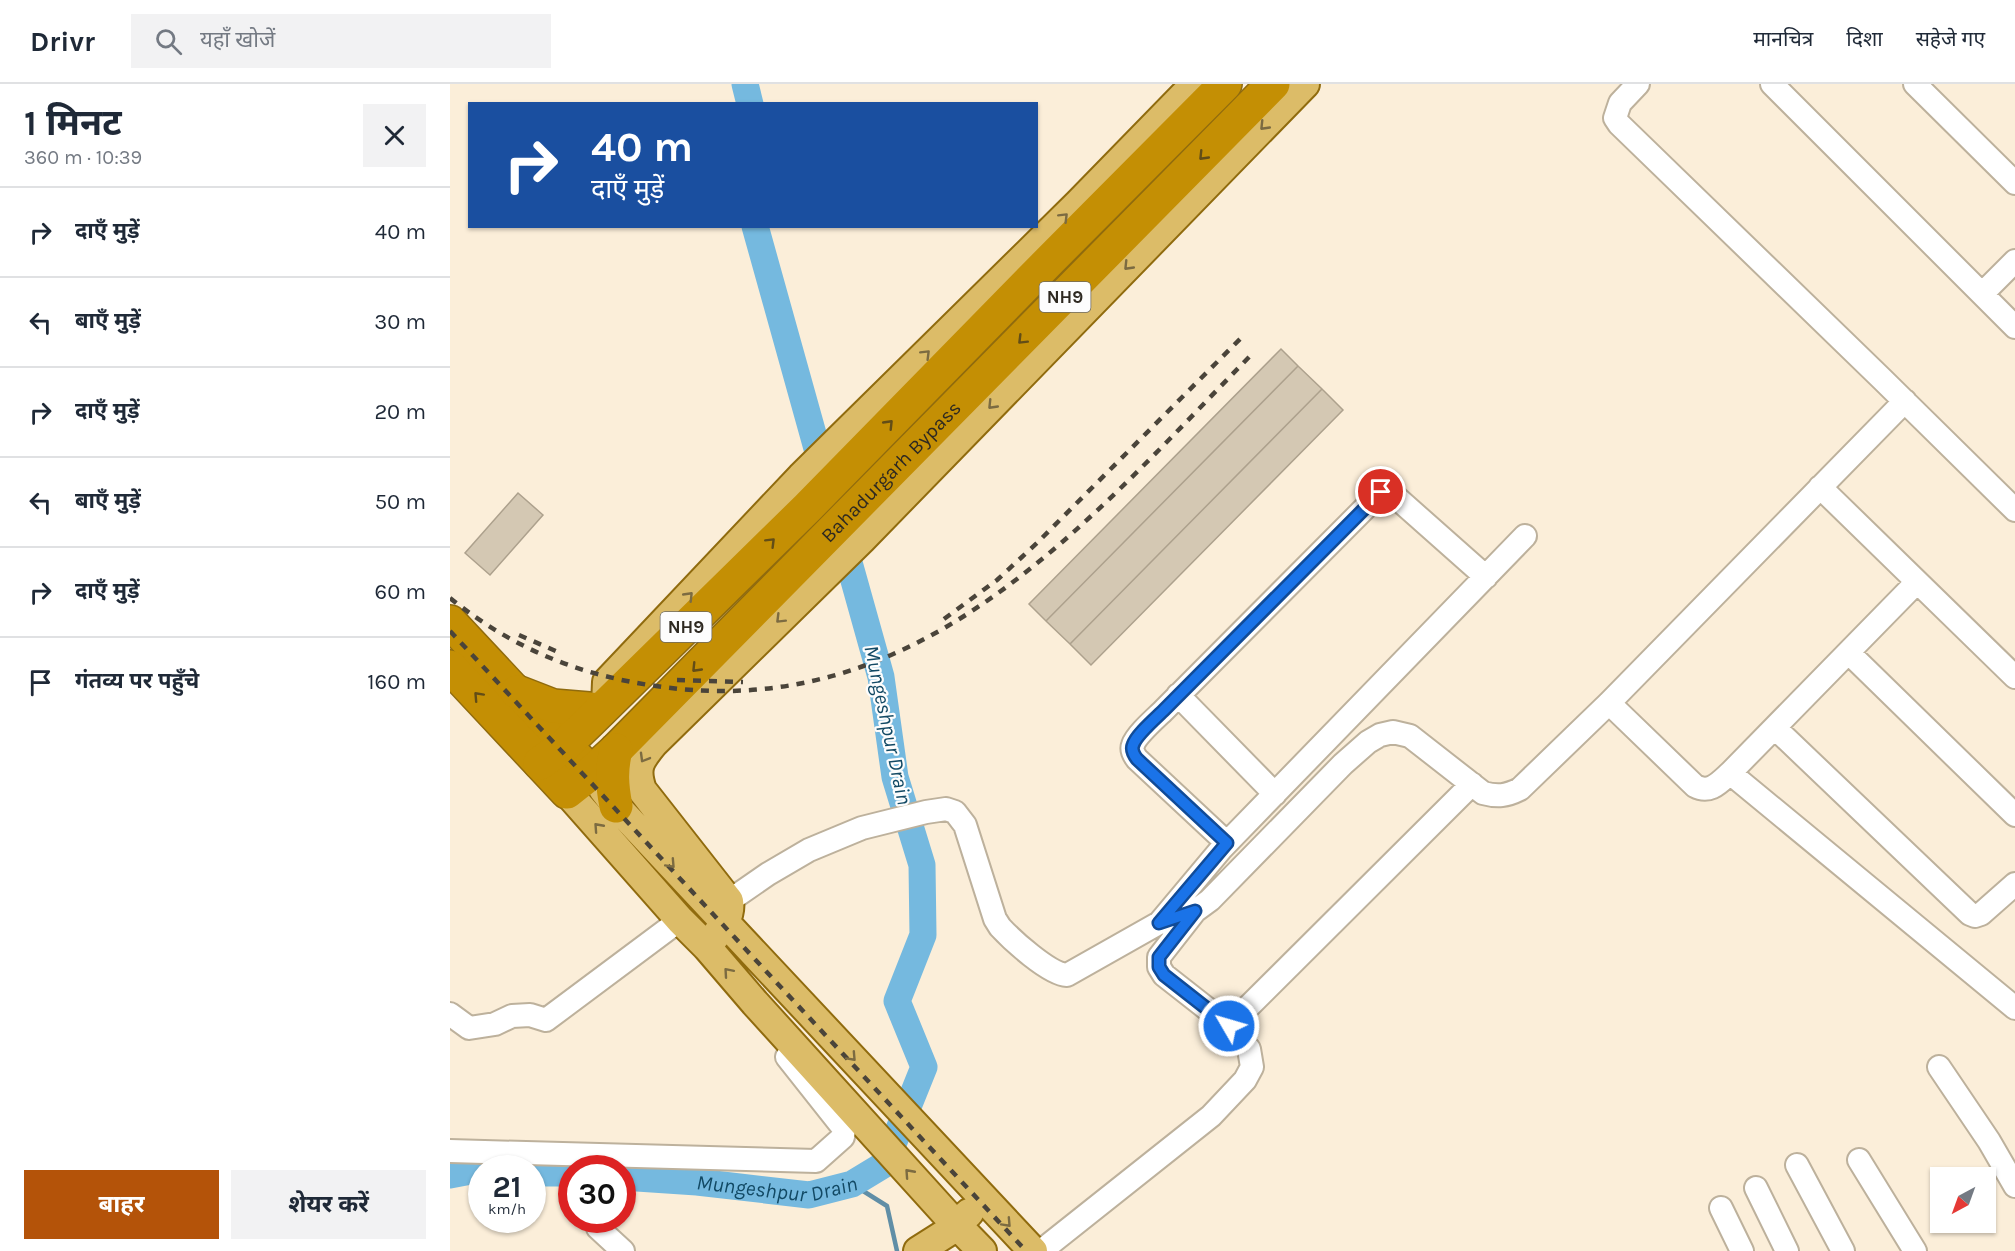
<!DOCTYPE html>
<html lang="hi">
<meta charset="utf-8">
<style>
body{margin:0;font-family:Karla,"Noto Sans Devanagari",sans-serif;background:#f2f2f3;color:#1f2937;height:100vh;display:flex;flex-direction:column;font-size:22px;white-space:nowrap}
*{box-sizing:border-box;margin:0}
p{font-size:20px;color:#747a83}
.icon{flex:none;width:33px;height:33px;fill:none;stroke:currentColor;stroke-width:2;stroke-linecap:round;stroke-linejoin:round}
.map{position:relative;flex:1;overflow:hidden}
.panel{display:flex;flex-direction:column;background:#fff;width:450px}
.panel>*{flex:none}
.banner{position:absolute;left:18px;top:18px;width:570px;height:126px;border-radius:0px;box-shadow:0 2px 4px #0004;background:#1a4fa0;color:#fff;overflow:hidden}
.needle{width:39px;rotate:221deg}
.fabs{position:absolute;left:1480px;top:1083px;display:grid;gap:12px}
.fabs a{display:grid;place-items:center;width:66px;height:66px;border-radius:0px;background:#fff;box-shadow:0 2px 4px #0004;font-size:30px}
.speed{position:absolute;left:18px;top:1071px;display:flex;gap:12px;font-size:30px;font-weight:700;text-align:center}
.speed>*{display:grid;place-content:center;width:78px;height:78px;border-radius:50%;background:#fff;box-shadow:0 2px 4px #0004;line-height:1}
.speed small{font-size:15px;font-weight:400}
.speed .limit{border:9px solid #d22;background:#fff;color:#111}
.pin{position:absolute;display:grid;place-items:center;width:51px;height:51px;color:#fff;margin:-26px;border:3px solid #fff;border-radius:50%;box-shadow:0 2px 6px #0007}
.me{position:absolute;width:66px;margin:-33px;rotate:308deg;stroke-linejoin:round;filter:drop-shadow(0 0 4px #0008)}
.turn{display:flex;align-items:center;gap:21px;height:126px;padding:0 24px;font-size:27px}
.turn .icon{width:78px;height:78px;stroke-width:2.5}
.turn b{display:block;font-size:42px;line-height:51px}
.round{display:grid;place-items:center;flex:none;width:63px;height:63px;border-radius:0px;background:#f2f2f3}
.headline{display:flex;align-items:center;justify-content:space-between;height:102px;padding:0 24px}
h1{font-size:36px;font-weight:700;line-height:45px}
.action{display:flex;gap:12px;margin-top:auto;padding:12px 24px}
.action a{flex:1;height:69px;border-radius:0px;background:#b45309;color:#fff;font-size:24px;font-weight:700;line-height:69px;text-align:center}
.action a+a{background:#f2f2f3;color:#1f2937}
ul{padding:0;list-style:none}
li{display:flex;align-items:center;gap:18px;height:90px;padding:0 24px;border-top:2px solid #e0e1e3}
li div{flex:1}
li b{display:block;font-size:22px}
li em{font-style:normal}
header{display:flex;align-items:center;gap:36px;box-sizing:border-box;height:84px;padding:0 30px;background:#fff;border-bottom:2px solid #e0e1e3}
header strong{font-size:28px}
nav{display:flex;gap:33px;margin-inline-start:auto;font-size:21px}
.search{width:420px;height:54px;background:#f2f2f3;display:flex;align-items:center;gap:15px;box-sizing:border-box;padding:0 21px;border-radius:0px;color:#747a83;font-size:22px}
main{display:flex;flex:1;min-height:0}
.map>svg:first-child{display:block}
</style>
<header>
<strong>Drivr</strong>
<div class="search"><svg class="icon" aria-label="search" viewBox="0 0 24 24"><circle cx="10" cy="10" r="6"/><path d="M15 15l6 6"/></svg>यहाँ खोजें</div>
<nav><a>मानचित्र</a><a>दिशा</a><a>सहेजे गए</a></nav>
</header>
<main>
<section class="panel">
<div class="headline"><div><h1>1 मिनट</h1><p>360 m · 10:39</p></div><a class="round"><svg class="icon" aria-label="close" viewBox="0 0 24 24"><path d="M6 6l12 12M18 6L6 18"/></svg></a></div>
<ul>
<li><svg class="icon" aria-label="right" viewBox="0 0 24 24"><path d="M7 20v-9h11M14 6l5 5-5 5"/></svg><div><b>दाएँ मुड़ें</b></div><em>40 m</em></li>
<li><svg class="icon" aria-label="left" viewBox="0 0 24 24"><path d="M17 20v-9H6M10 6l-5 5 5 5"/></svg><div><b>बाएँ मुड़ें</b></div><em>30 m</em></li>
<li><svg class="icon" aria-label="right" viewBox="0 0 24 24"><path d="M7 20v-9h11M14 6l5 5-5 5"/></svg><div><b>दाएँ मुड़ें</b></div><em>20 m</em></li>
<li><svg class="icon" aria-label="left" viewBox="0 0 24 24"><path d="M17 20v-9H6M10 6l-5 5 5 5"/></svg><div><b>बाएँ मुड़ें</b></div><em>50 m</em></li>
<li><svg class="icon" aria-label="right" viewBox="0 0 24 24"><path d="M7 20v-9h11M14 6l5 5-5 5"/></svg><div><b>दाएँ मुड़ें</b></div><em>60 m</em></li>
<li><svg class="icon" aria-label="arrive" viewBox="0 0 24 24"><path d="M6 21V4h12l-3 4 3 4H6"/></svg><div><b>गंतव्य पर पहुँचे</b></div><em>160 m</em></li>
</ul>
<div class="action"><a>बाहर</a><a>शेयर करें</a></div>
</section>
<div class="map">
<svg width="1565" height="1167" viewBox="0 0 1565 1167">
<rect width="100%" height="100%" fill="#fbeed9"/>
<g fill="none" stroke-linecap="round" stroke-linejoin="round">
<path stroke="#608ea6" stroke-width="4.5" d="M402,1100L437,1122L447,1167"/>
<g stroke="#75b9df" stroke-width="27">
<path d="M295,0L300,20"/>
<path d="M305,142L375,393"/>
<path d="M82,1089H122"/>
<path d="M0,1091L21,1087H32"/>
<path id="s1" d="M172,1093L247,1098L359,1111L402,1100L435,1080L474,983L447,917L473,851L472,781L445,693L431,593L391,450"/>
</g>
</g>
<path fill="#d4c8b3" stroke="#ada18d" stroke-width="1.5" d="M831,265L848,282L596,537L579,520Z
M848,282L872,305L620,560L596,537Z
M872,305L893,326L641,581L620,560Z
M68,409L93,431L40,491L15,469Z"/>
<g fill="none" stroke-linecap="round" stroke-linejoin="round">
<defs>
<path id="minor" d="M1188,0L1170,19L1165,34L1169,40L1432,295L1565,426
M1322,0L1565,243
M1465,0L1565,99
M1532,210L1565,177
M1370,403L1565,593
M1399,569L1565,731
M728,611L825,710
M1159,619L1245,702C1260,710 1269,699 1280,689L1467,498
M1325,644L1520,830L1525,832L1531,830L1565,800
M1280,689L1565,924
M777,759L687,675C684,671 681,666 683,661C686,651 706,634 714,626L931,408L939,407L1036,493
M279,817L318,790L359,766L412,744L476,728L496,725L505,728L515,741L545,835L550,843C562,856 599,890 617,891L709,839L745,827L760,816L893,680L918,658L930,651L943,648L960,652L1033,709C1048,713 1056,712 1070,705L1159,619L1455,317
M710,838L772,764L1075,452
M0,930L19,944L45,940L62,932L80,931L96,936L230,836
M779,942L1022,700
M1489,983L1539,1057L1565,1102
M0,1067L366,1077L393,1053L394,1045L337,973
M1409,1076L1465,1167
M1347,1081L1393,1167
M1306,1104L1337,1167
M1271,1124L1292,1167
M148,1144L173,1167
M591,1167L761,1032L795,996L802,983L799,965L779,942L714,891L709,883V873L745,827"/>
<path id="major" d="M156,621L157,598L351,393L629,119L745,0
M153,705L166,722L583,1167
M117,708L230,836L257,863L305,919L498,1132L532,1167
M257,863C267,849 282,835 279,817L192,706C184,683 190,676 204,659L412,455L855,0
M468,1167L498,1148L519,1129"/>
<g id="highway">
<path d="M0,538L130,677"/>
<path id="s2" d="M0,583L117,708L141,689L166,666L823,0"/>
<path d="M67,608L103,622L151,626"/>
<path d="M166,666C161,686 162,702 166,722"/>
<path d="M90,679L115,661L140,637L357,424L600,176L775,0"/>
</g>
</defs>
<use href="#minor" stroke="#bdb19c" stroke-width="26"/>
<use href="#major" stroke="#906b0e" stroke-width="32"/>
<use href="#highway" stroke="#906b0e" stroke-width="36"/>
<use href="#minor" stroke="#fff" stroke-width="22"/>
<use href="#major" stroke="#dcbc68" stroke-width="28"/>
<use href="#highway" stroke="#c48f04" stroke-width="33"/>
<path stroke="#4a443a" stroke-width="4.5" stroke-dasharray="8 8" stroke-linecap="butt" d="M0,514C62,564 128,591 206,602C471,642 639,436 804,268
M494,535L547,496L587,459L791,254
M0,547L576,1167
M69,551L108,568
M227,596L293,598"/>
</g>
<defs><path id="oneway-chevron" d="M-2-3.5L2.5 0L-2 3.5" fill="none" stroke-width="1.6" stroke-linecap="round" stroke-linejoin="round" transform="scale(1.5)"/></defs>
<g stroke="#7c6b41">
<use href="#oneway-chevron" transform="translate(814 42) rotate(134)"/>
<use href="#oneway-chevron" transform="translate(614 133) rotate(-45)"/>
<use href="#oneway-chevron" transform="translate(678 182) rotate(134)"/>
<use href="#oneway-chevron" transform="translate(476 270) rotate(-45)"/>
<use href="#oneway-chevron" transform="translate(542 321) rotate(134)"/>
<use href="#oneway-chevron" transform="translate(239 512) rotate(-46)"/>
<use href="#oneway-chevron" transform="translate(330 535) rotate(135)"/>
<use href="#oneway-chevron" transform="translate(194 674) rotate(120)"/>
<use href="#oneway-chevron" transform="translate(148 743) rotate(-132)"/>
<use href="#oneway-chevron" transform="translate(221 780) rotate(47)"/>
<use href="#oneway-chevron" transform="translate(278 888) rotate(-131)"/>
<use href="#oneway-chevron" transform="translate(402 973) rotate(47)"/>
<use href="#oneway-chevron" transform="translate(459 1089) rotate(-132)"/>
<use href="#oneway-chevron" transform="translate(557 1139) rotate(47)"/>
</g>
<g stroke="#624d17">
<use href="#oneway-chevron" transform="translate(753 72) rotate(134)"/>
<use href="#oneway-chevron" transform="translate(572 256) rotate(135)"/>
<use href="#oneway-chevron" transform="translate(439 340) rotate(-46)"/>
<use href="#oneway-chevron" transform="translate(321 458) rotate(-45)"/>
<use href="#oneway-chevron" transform="translate(246 584) rotate(134)"/>
<use href="#oneway-chevron" transform="translate(28 612) rotate(-133)"/>
</g>
<g fill="none" stroke-linecap="round" stroke-linejoin="round">
<defs>
<path id="route" d="M779,942L714,891L709,883V873L745,827L709,839L777,759L687,675C684,671 681,666 683,661C686,651 706,634 714,626L931,408"/>
</defs>
<use href="#route" stroke="#114b97" stroke-width="15"/>
<use href="#route" stroke="#1a73e8" stroke-width="10"/>
</g>
<g text-anchor="middle" stroke-width="4.5" stroke-linejoin="round" paint-order="stroke">
<g fill="#fdfdfd" stroke="#6c6963" stroke-width="1.5">
<rect x="589.5" y="198" width="51" height="30" rx="4.5"/>
<rect x="210.5" y="528" width="51" height="30" rx="4.5"/>
</g>
<g font-size="18" font-weight="bold" fill="#2e2921">
<text x="615" y="219">NH9</text>
<text x="236" y="549">NH9</text>
</g>
<g font-size="20" fill="#2e2921" stroke="#fdfdfd">
<text dy="7" stroke="none"><textPath href="#s2" startOffset="627">Bahadurgarh Bypass</textPath></text>
</g>
<g font-size="21" font-style="italic" fill="#124964" stroke="#fdfdfd">
<text transform="translate(438 641) rotate(78)" y="7">Mungeshpur Drain</text>
<text dy="7" stroke="none"><textPath href="#s1" startOffset="156">Mungeshpur Drain</textPath></text>
</g>
</g>
</svg>
<div class="fabs">
<a><svg class="needle" viewBox="-14 -14 28 28"><path d="M0-13l5 13h-10z" fill="#e53935"/><path d="M0 13l5-13h-10z" fill="#747a83"/></svg></a>
</div>
<div class="speed"><div>21<small>km/h</small></div><div class="limit">30</div></div>
<div class="pin" style="left:931px;top:408px;background:#d93025"><svg class="icon" aria-label="arrive" viewBox="0 0 24 24"><path d="M6 21V4h12l-3 4 3 4H6"/></svg></div>
<svg class="me" style="left:779px;top:942px" viewBox="-20 -20 40 40"><circle r="17" fill="#1a73e8" stroke="#fff" stroke-width="3"/><path d="M0-11L8 9 0 5-8 9z" fill="#fff"/></svg>
<div class="banner">
<div class="turn"><svg class="icon" aria-label="right" viewBox="0 0 24 24"><path d="M7 20v-9h11M14 6l5 5-5 5"/></svg><div><b>40 m</b>दाएँ मुड़ें</div></div>
</div>
</div>
</main>
